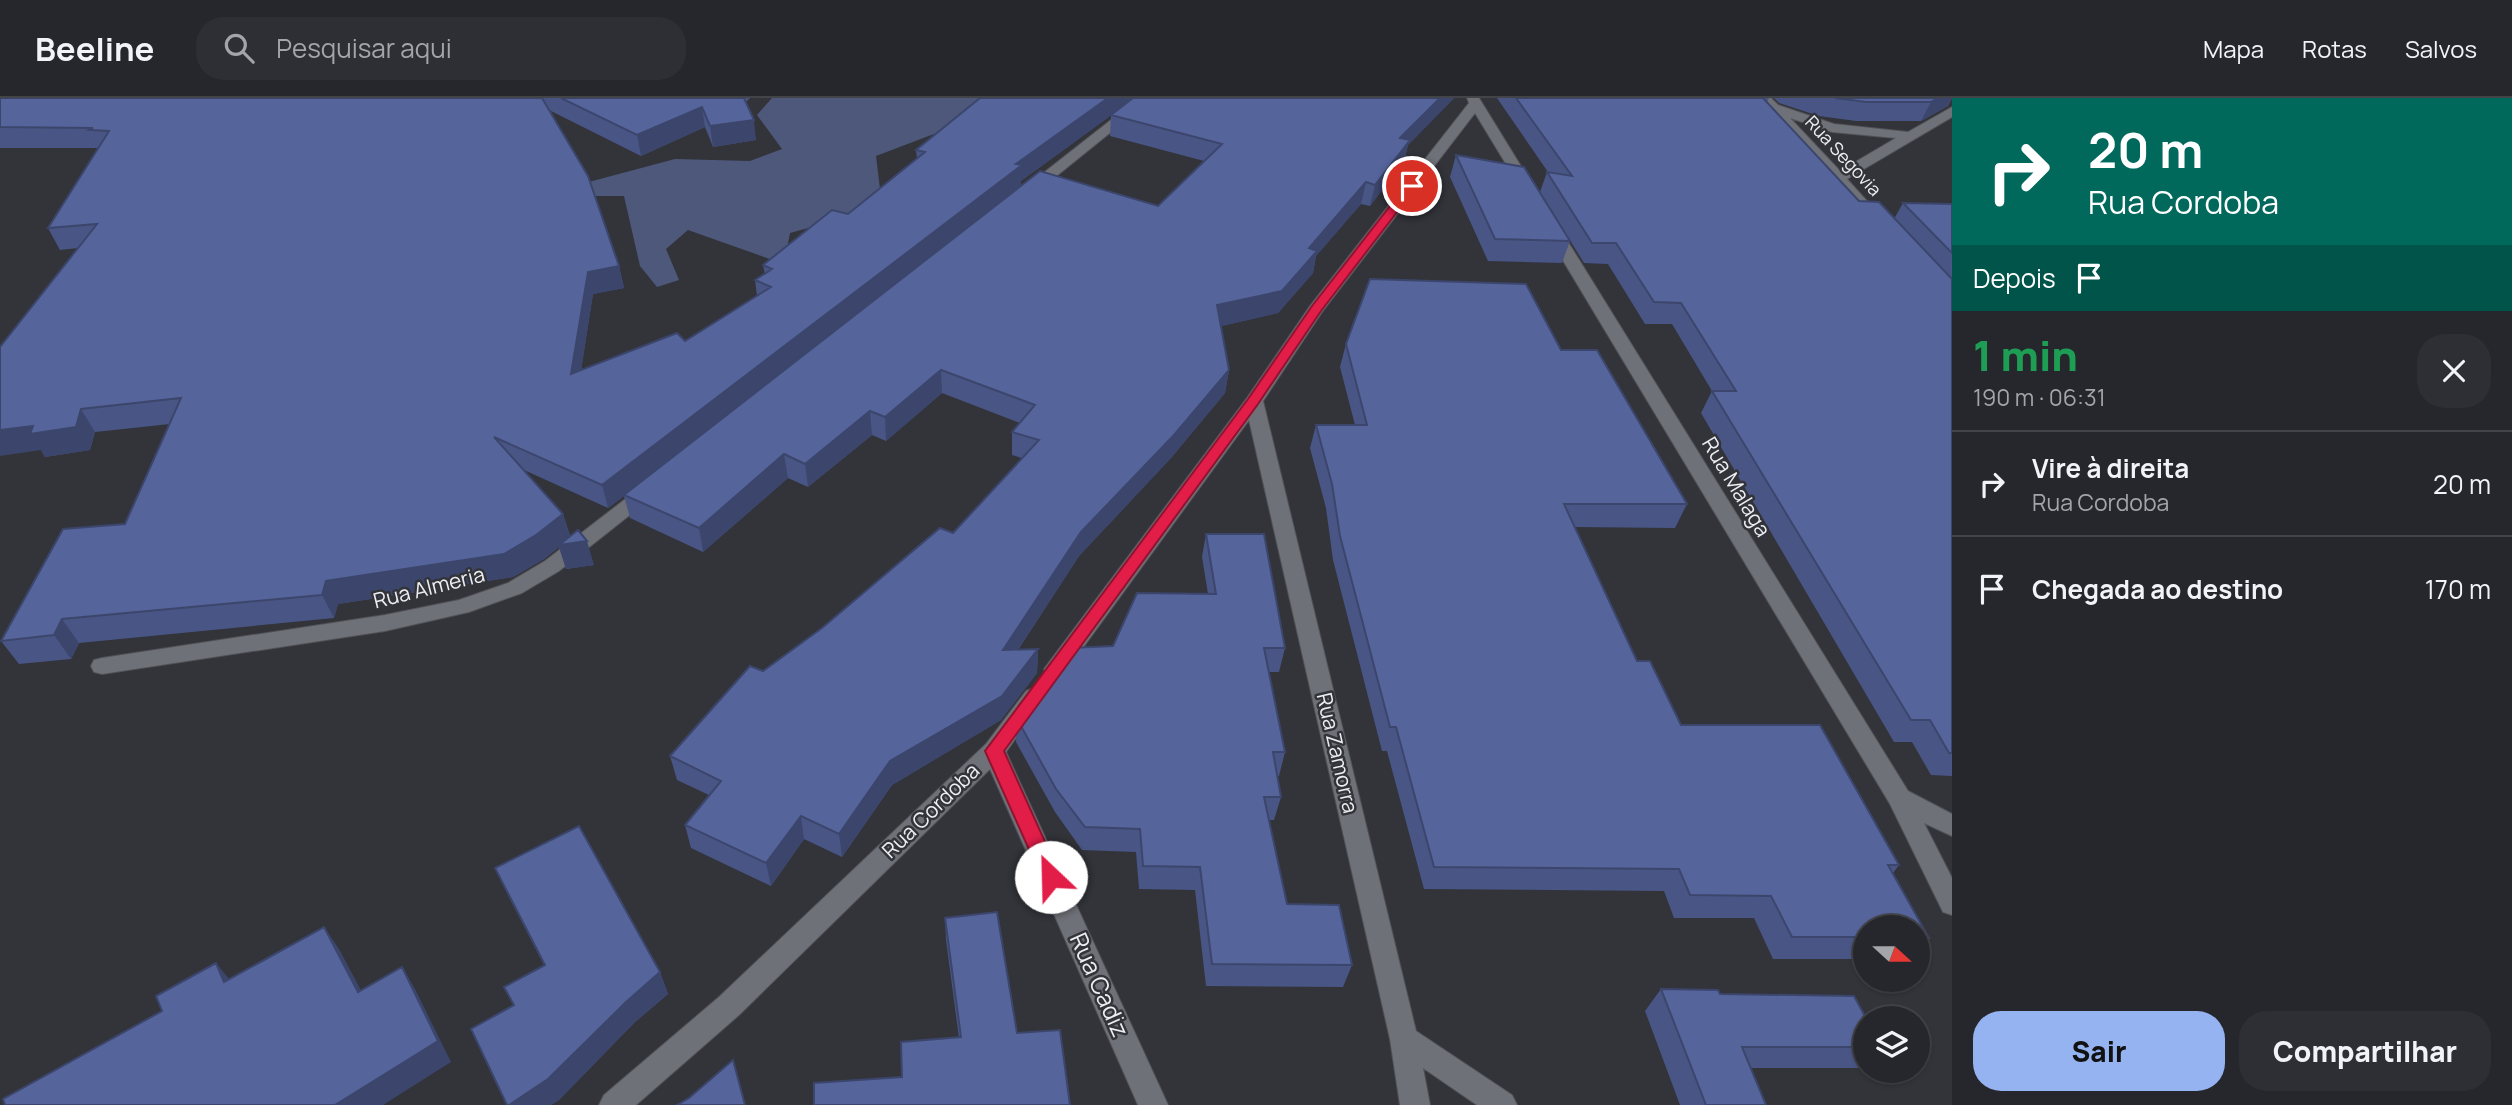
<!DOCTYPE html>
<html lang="pt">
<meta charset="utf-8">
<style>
body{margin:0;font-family:Manrope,sans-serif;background:#2e2f34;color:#f1f3f6;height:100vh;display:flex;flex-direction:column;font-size:26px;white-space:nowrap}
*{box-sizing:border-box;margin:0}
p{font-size:23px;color:#a4a5a9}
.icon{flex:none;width:38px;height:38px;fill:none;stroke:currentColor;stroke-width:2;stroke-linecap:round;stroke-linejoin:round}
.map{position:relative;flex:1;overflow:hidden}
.details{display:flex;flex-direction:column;background:#26272c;width:560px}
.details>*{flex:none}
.banner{background:#00695c;color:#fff;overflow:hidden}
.needle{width:46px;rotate:111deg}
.fabs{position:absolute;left:1853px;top:817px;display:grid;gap:14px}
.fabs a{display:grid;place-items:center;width:77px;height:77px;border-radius:50%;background:#26272c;box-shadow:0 2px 5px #0004,0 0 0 2px #424448;font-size:35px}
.pin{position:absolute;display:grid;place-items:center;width:60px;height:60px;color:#fff;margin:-30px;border:4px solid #fff;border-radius:50%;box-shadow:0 2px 7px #0007}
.me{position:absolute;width:77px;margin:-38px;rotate:336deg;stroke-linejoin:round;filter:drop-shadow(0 0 5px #0008)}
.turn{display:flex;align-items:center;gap:24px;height:147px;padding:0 21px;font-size:32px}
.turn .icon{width:91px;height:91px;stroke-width:2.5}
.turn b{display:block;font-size:49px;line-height:60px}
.then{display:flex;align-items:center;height:66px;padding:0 21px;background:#0003;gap:14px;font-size:26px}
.round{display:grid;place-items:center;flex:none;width:74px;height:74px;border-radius:28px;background:#2e2f34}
.headline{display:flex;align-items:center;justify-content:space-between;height:119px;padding:0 21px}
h1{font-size:42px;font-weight:800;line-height:52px;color:#1e9e55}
.cta{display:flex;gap:14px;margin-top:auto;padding:14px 21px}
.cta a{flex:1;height:80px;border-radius:28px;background:#95b2f1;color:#111;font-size:28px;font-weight:800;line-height:80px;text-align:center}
.cta a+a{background:#2e2f34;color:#f1f3f6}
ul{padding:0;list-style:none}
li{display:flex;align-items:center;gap:21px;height:105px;padding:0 21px;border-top:2px solid #424448}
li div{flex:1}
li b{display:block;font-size:26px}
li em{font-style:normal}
header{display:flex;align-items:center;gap:42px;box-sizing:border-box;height:98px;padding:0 35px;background:#26272c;border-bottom:2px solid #424448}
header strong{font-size:33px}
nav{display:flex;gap:38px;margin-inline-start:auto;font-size:24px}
.search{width:490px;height:63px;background:#2e2f34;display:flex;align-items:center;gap:18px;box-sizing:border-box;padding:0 24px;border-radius:28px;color:#a4a5a9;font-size:26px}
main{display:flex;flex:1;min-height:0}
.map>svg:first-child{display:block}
</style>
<header>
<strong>Beeline</strong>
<div class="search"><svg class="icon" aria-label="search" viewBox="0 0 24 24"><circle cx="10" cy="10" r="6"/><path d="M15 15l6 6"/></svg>Pesquisar aqui</div>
<nav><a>Mapa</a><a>Rotas</a><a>Salvos</a></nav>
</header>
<main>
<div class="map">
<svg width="1952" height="1007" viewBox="0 0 1952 1007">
<rect width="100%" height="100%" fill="#32343a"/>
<path fill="#4e587b" d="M772,0H1002L1005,9L876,58L880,91L848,119L790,135L784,166L688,132L666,151L679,182L657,189L640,168L624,98H571L585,85L675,61L750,63L782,51L757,17Z"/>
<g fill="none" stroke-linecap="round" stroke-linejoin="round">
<defs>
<path id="minor" d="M1139,0H1153L1033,97H1023L1021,94L1023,91Z
M1467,0H1479L1535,91L1533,94H1523L1475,15L1322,214L1263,303L1416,933L1512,997L1517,1007H1477L1423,970L1430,1007H1400L1390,941L1249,322L1063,577L1055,579L1047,577L1044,571L1247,300L1310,208L1469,5Z
M1758,0H1771L1778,7L1834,26L1908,34L1952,9V19L1847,81L1886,124L1879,128L1874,127ZM1790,20L1832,34L1896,40L1840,73Z
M1552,126L1560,131L1908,693L1952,716V738L1924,725L1952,780V817L1943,814L1890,706L1544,131Z
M648,387L655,389L658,393L655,397L559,473L522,495L469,514L385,533L102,576L94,574L91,568L94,562L102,560L385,517L459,502L508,485L545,463L641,389Z
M1034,590L1042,593L1045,599L1006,654L1168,1007H1138L990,671L739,917L636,1007H599L604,997L719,899L986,646L1026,593Z"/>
</defs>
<use href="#minor" stroke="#515257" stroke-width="2"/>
<use href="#minor" fill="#6f7178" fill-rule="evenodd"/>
</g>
<path fill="#495685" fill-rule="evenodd" d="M0,0H750L746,4L756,42L713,49L705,29L641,58L549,12L619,168L624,190L593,196L581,272L685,243L757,198L755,182L765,176L763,167L848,116L917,61L916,52L980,0H1454L1408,47L1404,63L1370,108L1361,106L1316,158L1313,175L1278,215L1221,228L1229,272L1225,295L1171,360L1079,458L1018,552L1038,551L1037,575L1001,622L892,687L842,759L804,741L771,788L691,750L685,727L709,697L677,682L670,658L763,573L953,435L1022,360L1012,357V334L1020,325L942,295L886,343L872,337L808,389L788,380L703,454L630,420L624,398L608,410L524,372L563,416L570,438L594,467L566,471L559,449L544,461L513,479L338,506L334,520L79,545L71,561L19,566L1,543L125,426L170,326L95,334L90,352L45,359L41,352L78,150L60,152L48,130L98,50H0ZM1114,15L1111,17L1110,38L1204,63L1158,108L1021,87V83Z
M1497,0H1769L1767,4L1859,103L1894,121L1903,105L1952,106V678L1931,677L1912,644H1894L1701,315L1712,293L1672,226H1645L1608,166L1584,165L1540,94L1547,74H1548Z
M1774,0H1952L1948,8L1921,23H1856L1819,18L1779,5Z
M1456,57L1570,143L1562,165L1488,163L1450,79Z
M1346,246L1561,252L1687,406L1675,430L1575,429L1637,563L1681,627L1899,767L1893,775L1929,840L1918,851V830H1866V861H1773L1754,820H1674L1664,793L1424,791L1387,653H1382L1333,462L1326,410L1310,350L1316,327H1355L1340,269Z
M1206,436L1285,550L1279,574H1268L1285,654L1279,678H1277L1281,699L1274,722H1269L1287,806L1352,867L1343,889L1206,888L1195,792L1139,791L1136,754L1082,752L1055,714L1016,644L1017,621L1113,548L1208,496L1202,459Z
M495,770L660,874L668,896L634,925L559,1002L551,1007H507L514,908L544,867L506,793Z
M945,820L1017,935L902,979L959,940L946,842Z
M1661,891L1720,896L1866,920V964L1859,970H1750L1766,1007H1680L1645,913Z"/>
<path fill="#3c466c" d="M1108,0H1135L1021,83V89L608,410L602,387L1016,66Z
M1440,0H1454L1408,47L1404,63L1370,108L1375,87L1400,40Z
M1939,0H1952L1948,8L1921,23L1931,4Z
M702,9L705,29L641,58L637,37Z
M754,22L756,42L713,49L710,28Z
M1366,84L1361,106L1316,158L1313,175L1278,215L1214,230L1217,207L1309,150Z
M619,168L624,190L593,196L577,299L571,276L588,174Z
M941,272L942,295L886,343L885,319Z
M1229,272L1225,295L1171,360L1079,458L1002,576L1003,552L1081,434Z
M81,311L95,334L90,352L45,359L41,352L0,358V332L33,328Z
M870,313L872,337L808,389L805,366Z
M784,356L788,380L703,454L699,430Z
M563,416L570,440L587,443L594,467L566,471L559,449L544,461L513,479L338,506L334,520L322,497L326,483Z
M62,521L79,545L71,561L54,537Z
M1038,551L1037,575L1001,622L892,687L842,759L839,736L890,663Z
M801,718L804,741L771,788L766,765Z
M324,829L339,851L373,915L358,894Z
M216,865L234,887L224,884Z
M402,869L415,891L451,964L383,1007H335Z
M660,874L668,896L634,925L559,1002L551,1007H509Z"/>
<path fill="#55649b" stroke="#3c466c" stroke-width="2" d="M0,0H542L588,78L619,168L588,174L571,276L677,235L685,243L771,189L755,182L772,171L763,167L832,112L848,116L925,54L916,52L980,0H1108L1016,66L1022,67L602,387L494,339L563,416L536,437L504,456L326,483L322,497L62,521L54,537L1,543L63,431L125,426L181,300L81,311L76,329L30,336L33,328L0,332V249L97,126L48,130L109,33L89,32L93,30L0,29Z
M561,0H744L754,22L710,28L702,9L637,37Z
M1133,0H1440L1400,40L1410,42L1375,87L1366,84L1309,150L1317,153L1282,193L1217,207L1229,272L1174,337L1081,434L1003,552L1038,551L1002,598L890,663L839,736L801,718L766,765L685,727L721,683L670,658L750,568L763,573L822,530L940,430L953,435L1039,342L1012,334L1035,307L941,272L885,319L870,313L805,366L784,356L699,430L624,397L1040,73L1158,108L1222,46L1111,17Z
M1516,0H1763L1859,103L1879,104L1952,181V655H1949L1930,622H1911L1712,293H1736L1681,205L1654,204L1616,145H1592L1547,74L1572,78Z
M1835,0H1939L1931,4H1866Z
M1456,57L1524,69L1570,143L1495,141Z
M1903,105L1952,106V155Z
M1370,181L1526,186L1561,252H1597L1687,406H1564L1637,563H1650L1681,627H1820L1899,767H1888L1929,840H1918V830H1866V839H1792L1771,798L1690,797L1679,771L1434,769L1396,629H1390L1340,438L1332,386L1316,327H1367L1346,246Z
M578,432L587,443L559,447Z
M1206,436H1264L1285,550H1264L1285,654H1273L1281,699H1264L1287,806L1339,807L1352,867L1212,866L1200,769L1143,768L1140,731L1085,729L1056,691L1017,621L1070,550L1113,548L1137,495L1216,496Z
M579,728L660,874L626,904L548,981L509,1007H507L471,931L514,907L504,889L545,867L495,770Z
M997,814L1017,935L1060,932L1070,1007H814V985L902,979L901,944L961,939L945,820Z
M324,829L358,894L402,869L438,943L335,1007H5L3,1001L162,913L156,898L216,865L224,884Z
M1661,891L1718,892L1720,896L1854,898L1866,920V949H1742L1766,1007H1706Z
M733,962L745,1007H677L689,1000Z"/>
<path fill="#e11d48" stroke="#92132f" stroke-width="2" d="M1408,85L1417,88L1321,213L1258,306L1004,653L1061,779L1058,785L1051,787L1044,785L985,653L1248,301L1312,208Z"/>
<g text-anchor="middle" stroke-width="5" stroke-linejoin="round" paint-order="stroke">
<g font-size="18" fill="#eceef2" stroke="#32343a">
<text transform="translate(1843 58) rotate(47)" y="6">Rua Segovia</text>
</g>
<g font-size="21" fill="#eceef2" stroke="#32343a">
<text transform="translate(1736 389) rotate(59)" y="7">Rua Malaga</text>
<text transform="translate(429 490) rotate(-14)" y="7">Rua Almeria</text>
<text transform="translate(1337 655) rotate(77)" y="7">Rua Zamorra</text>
<text transform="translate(931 713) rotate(-44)" y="7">Rua Cordoba</text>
</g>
<g font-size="24" fill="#eceef2" stroke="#32343a">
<text transform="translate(1099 887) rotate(66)" y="8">Rua Cadiz</text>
</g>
</g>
</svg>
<div class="fabs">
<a><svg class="needle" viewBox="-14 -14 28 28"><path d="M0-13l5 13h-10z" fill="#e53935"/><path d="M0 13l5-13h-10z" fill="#a4a5a9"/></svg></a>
<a><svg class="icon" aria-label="layers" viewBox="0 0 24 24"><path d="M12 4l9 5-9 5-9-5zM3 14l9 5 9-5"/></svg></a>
</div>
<div class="pin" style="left:1412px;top:88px;background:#d93025"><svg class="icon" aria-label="arrive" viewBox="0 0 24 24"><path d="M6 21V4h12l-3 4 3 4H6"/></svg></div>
<svg class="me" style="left:1051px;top:779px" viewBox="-20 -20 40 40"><circle r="19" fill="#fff"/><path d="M0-13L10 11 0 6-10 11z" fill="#e11d48"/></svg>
</div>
<section class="details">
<div class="banner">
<div class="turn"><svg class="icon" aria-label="right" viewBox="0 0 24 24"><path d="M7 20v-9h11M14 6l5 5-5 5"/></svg><div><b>20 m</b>Rua Cordoba</div></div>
<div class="then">Depois<svg class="icon" aria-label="arrive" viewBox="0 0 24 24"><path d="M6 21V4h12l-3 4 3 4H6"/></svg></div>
</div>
<div class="headline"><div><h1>1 min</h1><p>190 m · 06:31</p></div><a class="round"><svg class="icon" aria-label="close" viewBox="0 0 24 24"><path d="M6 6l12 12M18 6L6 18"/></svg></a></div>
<ul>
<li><svg class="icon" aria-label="right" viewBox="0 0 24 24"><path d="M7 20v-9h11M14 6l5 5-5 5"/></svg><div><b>Vire à direita</b><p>Rua Cordoba</p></div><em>20 m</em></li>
<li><svg class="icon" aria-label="arrive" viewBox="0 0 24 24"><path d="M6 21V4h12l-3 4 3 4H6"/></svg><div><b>Chegada ao destino</b></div><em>170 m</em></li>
</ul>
<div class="cta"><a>Sair</a><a>Compartilhar</a></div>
</section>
</main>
